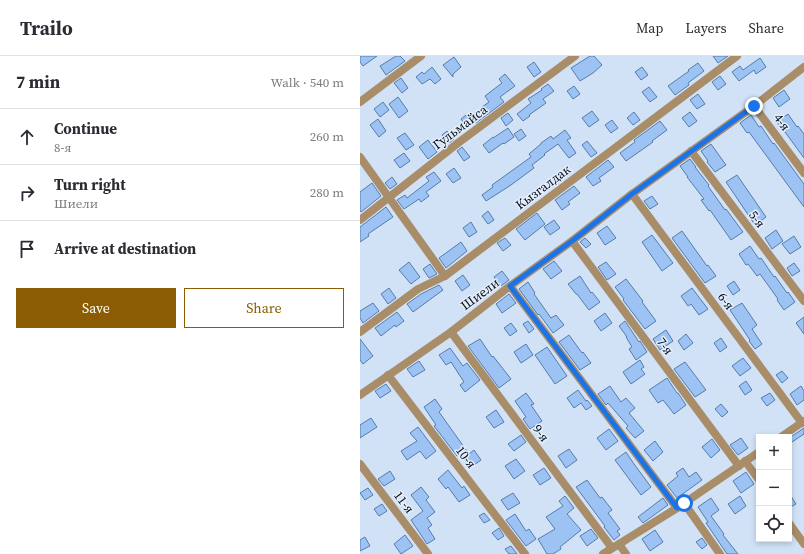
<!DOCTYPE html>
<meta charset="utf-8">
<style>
body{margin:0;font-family:"Source Serif 4",serif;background:#f7f7f7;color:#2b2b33}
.controls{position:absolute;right:12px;bottom:12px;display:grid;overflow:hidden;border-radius:0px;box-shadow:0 2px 6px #0003}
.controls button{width:36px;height:36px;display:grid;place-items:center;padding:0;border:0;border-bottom:1px solid #e1e1e2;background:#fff;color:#2b2b33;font:20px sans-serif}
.stop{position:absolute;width:12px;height:12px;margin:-9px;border:3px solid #1a73e8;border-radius:50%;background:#fff}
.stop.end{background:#1a73e8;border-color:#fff;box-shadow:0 1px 4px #0008}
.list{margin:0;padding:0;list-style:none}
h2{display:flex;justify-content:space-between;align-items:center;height:52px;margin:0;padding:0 16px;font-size:17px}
h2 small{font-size:13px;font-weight:400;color:#7c7c81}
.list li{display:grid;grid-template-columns:26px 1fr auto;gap:12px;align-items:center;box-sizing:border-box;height:56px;padding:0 16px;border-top:1px solid #e1e1e2}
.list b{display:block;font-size:15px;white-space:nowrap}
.list p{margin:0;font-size:13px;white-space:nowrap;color:#7c7c81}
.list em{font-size:13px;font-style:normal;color:#7c7c81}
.actions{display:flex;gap:8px;padding:12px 16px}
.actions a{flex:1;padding:9px 0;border:1px solid #8b5c01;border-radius:0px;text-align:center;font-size:14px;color:#8b5c01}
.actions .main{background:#8b5c01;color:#fff}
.icon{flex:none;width:22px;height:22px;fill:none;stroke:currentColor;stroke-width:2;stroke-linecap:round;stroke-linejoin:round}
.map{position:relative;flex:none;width:444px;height:498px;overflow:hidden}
header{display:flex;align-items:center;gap:24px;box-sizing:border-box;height:56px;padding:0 20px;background:#fff;border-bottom:1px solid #e1e1e2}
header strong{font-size:19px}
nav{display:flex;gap:22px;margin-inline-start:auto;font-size:14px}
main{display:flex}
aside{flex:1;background:#fff}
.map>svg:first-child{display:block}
</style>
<header>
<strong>Trailo</strong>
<nav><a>Map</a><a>Layers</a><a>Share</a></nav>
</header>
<main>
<aside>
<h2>7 min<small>Walk · 540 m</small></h2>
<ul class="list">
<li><svg class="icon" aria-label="ahead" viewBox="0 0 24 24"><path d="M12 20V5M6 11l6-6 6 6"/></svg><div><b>Continue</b><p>8-я</p></div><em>260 m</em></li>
<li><svg class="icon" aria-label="right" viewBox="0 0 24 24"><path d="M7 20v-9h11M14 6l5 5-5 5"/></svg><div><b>Turn right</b><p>Шиели</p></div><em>280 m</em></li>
<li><svg class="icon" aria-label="arrive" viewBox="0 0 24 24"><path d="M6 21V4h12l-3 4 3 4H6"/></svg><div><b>Arrive at destination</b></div></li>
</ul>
<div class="actions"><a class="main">Save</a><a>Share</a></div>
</aside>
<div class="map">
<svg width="444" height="498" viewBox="0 0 444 498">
<rect width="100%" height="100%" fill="#d1e2f7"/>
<!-- building -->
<g fill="#9cc3f3" stroke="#557cac">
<path d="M0 0H17L3 10 0 6Z"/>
<path d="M36 0H40L45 5 26 19 20 10Z"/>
<path d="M230 0H234L242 9 233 17 220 25 211 12Z"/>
<path d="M353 0H368L358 7Z"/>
<path d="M94 1 101 11 93 18V21L83 9Z"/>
<path d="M400 2 406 11 396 18 394 14 379 25 372 16 380 10 383 14Z"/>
<path d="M174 6 181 16 174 21 167 11Z"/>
<path d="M338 7 344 15 328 27 329 29 315 39 308 30 329 15 328 14Z"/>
<path d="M72 11 81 23 75 28 70 23 62 28 56 21 62 16 64 18Z"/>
<path d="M282 11 288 19 281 24 275 16Z"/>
<path d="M145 18 155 30 140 41 144 46 116 67 114 65 106 70 101 63 106 59 108 62 122 52V51L129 46 125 40 142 27 139 23Z"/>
<path d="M360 20 366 28 358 34 352 26Z"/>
<path d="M41 22 48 32 42 37 34 27Z"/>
<path d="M188 28 194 35 183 43 186 47 169 59 170 60 163 65 157 58 171 47 168 43 182 34 181 33Z"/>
<path d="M214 30 220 38 213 43 207 35Z"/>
<path d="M289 31 297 41 290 46 282 36Z"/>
<path d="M424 34 430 43 419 51 413 42Z"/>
<path d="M338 38 345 48 337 53 330 44Z"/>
<path d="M38 41 48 55 39 62 29 48Z"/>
<path d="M23 46 29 54 20 61 14 53Z"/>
<path d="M232 55 239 64 229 71 222 62Z"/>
<path d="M274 56 280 64 273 69 267 62Z"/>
<path d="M330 56 337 65 329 71 322 62Z"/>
<path d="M148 57 153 64 146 70 141 62Z"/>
<path d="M428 58 437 71 438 70 444 78V102L425 76H424L417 66Z"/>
<path d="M391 59 399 71 401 70 413 88 414 87 444 128V151L389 76 387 77 380 67Z"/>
<path d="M18 63 26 75 19 81 10 69Z"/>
<path d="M252 64 258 72 251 77 245 69Z"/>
<path d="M300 65 307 74 292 85 293 86 266 105 260 97 275 86 274 84Z"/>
<path d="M148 72 154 81 144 88 143 87 129 97 123 89 133 81V82Z"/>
<path d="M161 73 166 80 159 85 154 78Z"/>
<path d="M205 74 211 82 207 84 216 97 209 102 198 88 184 98 185 99 172 109 174 112 151 129 126 145 122 139 133 131 132 129 171 101 169 98 181 88V87L191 80 193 83Z"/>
<path d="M87 75 94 83 89 87 82 79Z"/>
<path d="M45 77 54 89 46 94 37 82Z"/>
<path d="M68 84 77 96 68 103 59 91Z"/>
<path d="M227 85 237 97 231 101 222 89Z"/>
<path d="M351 88 366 109 355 116 347 106 348 105 341 95Z"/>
<path d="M102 91 110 101 104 105 97 95Z"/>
<path d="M44 97 50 105 40 112 34 104Z"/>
<path d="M330 103 336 111H335L349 129 348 130 365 154 366 153 383 176 371 184 350 154 349 155 341 144 344 143 327 121H328L320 110Z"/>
<path d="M248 104 254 111 239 122 241 125 233 130 226 121Z"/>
<path d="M94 112 101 122 93 127 86 118Z"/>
<path d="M74 116 81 125 66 136 69 140 61 146 59 143 44 153 37 144 45 139 47 142 69 125 66 121Z"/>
<path d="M377 119 406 161 395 169 366 126Z"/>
<path d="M32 121 37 128 30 133 25 127Z"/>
<path d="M12 127 21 140 1 156 0 155V136Z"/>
<path d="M214 130 220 137 208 146 210 148 202 154 195 144Z"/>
<path d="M292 140 298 148 290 153 284 145Z"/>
<path d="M26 151 33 161 8 178 9 180 0 186V171Z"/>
<path d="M128 155 134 164 128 168 122 160Z"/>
<path d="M177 157 185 168 165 184 156 173Z"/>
<path d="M194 164 200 172 190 179 184 171Z"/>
<path d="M111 166 117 176 109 181 103 172Z"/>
<path d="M247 170 256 182 245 189 237 177Z"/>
<path d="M416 174 423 185 412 193 405 182Z"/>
<path d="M322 175 347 210 348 209 356 220 345 227 312 182Z"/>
<path d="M292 179 313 207 302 215 282 186Z"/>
<path d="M434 180 441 191 430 198 422 188Z"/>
<path d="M145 182 151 189 143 195 137 187Z"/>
<path d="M225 182 231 188 226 192 220 186Z"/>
<path d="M101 186 107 195 86 212 79 202Z"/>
<path d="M390 190 399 203 401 202 414 221 415 220 427 237 428 236 435 246 424 254 417 244 418 243 400 218 397 220 388 208 386 209 379 198Z"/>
<path d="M194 205 202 215 191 223 183 213Z"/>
<path d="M49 206 60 221 51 228 39 214Z"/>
<path d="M246 206 256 218 247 224 238 211Z"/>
<path d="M434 207 440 215 432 220 427 212Z"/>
<path d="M70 208 77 218 69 222 63 213Z"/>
<path d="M142 215 149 224 141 230 134 221Z"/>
<path d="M103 219 110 229 102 235 95 225Z"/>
<path d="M220 220 231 237 232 236 240 246 229 254 217 238H216L208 228Z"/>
<path d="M266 223 283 245 282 246 296 265 285 273 263 244 264 243 255 231Z"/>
<path d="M374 225 380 234 373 239 367 230Z"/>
<path d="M168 226 175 237 174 238 191 262 196 259 204 269 193 277 179 258 178 259 159 233Z"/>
<path d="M79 229 83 234 53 256 47 248 61 238Z"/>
<path d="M29 232 36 242 28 248 21 238Z"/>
<path d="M332 232 348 253 339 259 331 248 328 250 321 240Z"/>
<path d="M149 238 156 247 142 257 136 248Z"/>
<path d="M13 247 19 255 3 267 0 262V255Z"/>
<path d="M382 247 397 269 392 273 402 288 395 293 389 285 390 284 370 254Z"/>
<path d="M37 256 44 265 36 271 35 269 21 280 15 272Z"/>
<path d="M245 257 252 267 241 275 234 265Z"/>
<path d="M444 261V278L436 267Z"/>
<path d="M168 265 174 273 169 277 163 268Z"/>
<path d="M265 265 279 286 280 285 287 296 276 304 269 293 272 291 266 281H267L259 270Z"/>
<path d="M151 267 157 275 150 280 144 272Z"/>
<path d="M306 274 313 285 300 294 293 283Z"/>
<path d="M326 278 333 287 324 294 318 285Z"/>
<path d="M209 279 222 297 223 296 231 307 220 314 199 286Z"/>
<path d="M361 282 367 291 360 296 354 287Z"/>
<path d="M0 283 13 300 3 308 0 304Z"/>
<path d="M120 283 132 301 133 300 151 323 139 332 108 290Z"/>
<path d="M166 288 173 299 161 307 154 296Z"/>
<path d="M187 291 207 320 195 328 175 299Z"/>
<path d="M90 292 103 310 107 307 120 324 105 336 100 329 104 326 91 306 86 309 79 299Z"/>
<path d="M383 302 391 312 380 320 372 310Z"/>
<path d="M280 304 284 311 281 313 285 318 271 328 263 316Z"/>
<path d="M59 305 65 314 53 321 47 313Z"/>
<path d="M325 306 346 334 335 341 314 313Z"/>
<path d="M422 315 428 322 422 327 416 319Z"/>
<path d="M307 322 317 337H318L326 349 314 358 303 344 298 347 289 334Z"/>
<path d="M386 325 392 334 385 339 379 330Z"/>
<path d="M26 328 31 335 20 342 15 335Z"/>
<path d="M250 330 261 346 266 342 275 352 269 357 284 375 275 382 266 372 268 370 248 347 246 349 238 338Z"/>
<path d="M441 330 444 335V344L437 349 430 338Z"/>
<path d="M218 334 226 345 227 344 232 350 226 354 221 347 214 352 207 342Z"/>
<path d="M166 337 174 348 171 349 182 365 170 373 163 363 166 361 155 345Z"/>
<path d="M410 337 415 344 407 350 401 342Z"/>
<path d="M75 343 82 353 79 356 109 398 114 394 121 404 110 412 101 398 97 400 74 370 76 369 64 351Z"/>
<path d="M361 348 368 356 362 361 355 353Z"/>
<path d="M136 354 144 366 134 372 126 361Z"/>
<path d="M11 362 17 371 0 382V369Z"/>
<path d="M58 371 76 395 66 403 60 395 47 404 41 395 57 385 50 377Z"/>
<path d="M444 372V378L429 388V382Z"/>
<path d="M249 373 258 385 246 394 237 382Z"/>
<path d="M161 379 166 386 154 395 148 388Z"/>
<path d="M381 382 388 392 378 399 370 389Z"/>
<path d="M352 383 360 394 351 402 342 391Z"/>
<path d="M295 385 303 396 293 405 284 394Z"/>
<path d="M209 393 217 404 206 412 198 400Z"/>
<path d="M266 396 274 408 291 431 281 439 255 404Z"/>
<path d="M156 403 165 415 154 423 145 410Z"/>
<path d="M184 412 191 422 180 429 173 419Z"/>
<path d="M323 412 329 421 336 416 342 424 317 442 307 429 318 420 316 417Z"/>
<path d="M88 414 102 432 104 430 110 439 99 446 88 431 86 433 78 423Z"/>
<path d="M30 415 35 423 24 430 18 423Z"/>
<path d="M386 416 394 428 381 437 373 425Z"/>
<path d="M227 424 240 442 242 441 252 454 248 457 260 473 257 475 260 479 254 484 244 471 245 470 216 431Z"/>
<path d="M61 431 69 441 66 444 75 456 67 462 72 469 68 472 75 483 67 488 51 464 63 455 51 439Z"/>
<path d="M8 432 13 439 5 444 0 437Z"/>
<path d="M153 437 160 447 148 454 141 444Z"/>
<path d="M429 437 436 448 429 452Z"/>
<path d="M205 440 214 452 207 458 221 474 200 491 201 493 193 498H187L178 483 195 473 186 461 203 450 199 445Z"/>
<path d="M380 440 386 450 375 458 368 448Z"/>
<path d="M303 442 308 449 283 467 278 461Z"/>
<path d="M351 442 359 454 351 460 364 478 363 479 378 498H367L346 467 348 466 338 451Z"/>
<path d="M22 448 27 455 19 460 14 453Z"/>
<path d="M124 457 130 464 124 467 119 460Z"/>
<path d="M155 458 166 475 169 473 176 483 166 490 146 464Z"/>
<path d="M139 472 144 480 138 484 132 477Z"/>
<path d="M231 473 238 482 227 490 220 480Z"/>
<path d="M295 474 303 486 290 495 282 483Z"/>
<path d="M45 479 53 490 41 498 34 488Z"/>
<path d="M5 481 10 490 0 495V484Z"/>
<path d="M342 482 347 489 342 493 336 486Z"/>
<path d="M151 490 157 498H149L145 493Z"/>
</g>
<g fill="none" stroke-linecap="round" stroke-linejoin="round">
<!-- street -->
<g stroke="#a98d69" stroke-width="8">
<path d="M0 46 61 0"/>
<path d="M394 50 444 117"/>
<path d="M331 95 444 245"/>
<path d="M0 101 85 220"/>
<path d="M272 138 442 367"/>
<path d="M0 164 98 87 215 0"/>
<path d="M212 185 379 410"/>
<path d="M150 230 317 452"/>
<path d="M0 276 58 233 85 220 377 0"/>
<path d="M91 276 252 492"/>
<path d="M28 319 165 498"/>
<path d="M0 339 91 276 150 230 212 185 272 138 394 50 444 11"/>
<path d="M421 381 444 365"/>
<path d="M385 405 399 424"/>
<path d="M0 408 68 498"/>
<path d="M324 447 360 498"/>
<path d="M429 467 444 488"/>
<path d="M259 488 266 498"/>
<path d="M243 498 317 452 399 396"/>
</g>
</g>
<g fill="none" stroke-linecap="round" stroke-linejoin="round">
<!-- route -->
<path stroke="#1a73e8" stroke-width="5" d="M324 447 317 452 150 230 212 185 272 138 394 50"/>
</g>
<g text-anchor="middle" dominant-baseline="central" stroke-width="3" stroke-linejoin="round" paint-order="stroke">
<!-- street labels -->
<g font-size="13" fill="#031123" stroke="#e6eef9">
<text transform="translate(422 66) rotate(53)">4-я</text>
<text transform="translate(100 71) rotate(-37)">Гульмайса</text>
<text transform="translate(183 131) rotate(-37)">Кызгалдак</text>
<text transform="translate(397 163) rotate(53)">5-я</text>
<text transform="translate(120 238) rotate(-37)">Шиели</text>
<text transform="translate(366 245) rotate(53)">6-я</text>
<text transform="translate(305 290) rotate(53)">7-я</text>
<text transform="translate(181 377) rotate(53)">9-я</text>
<text transform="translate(106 401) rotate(53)">10-я</text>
<text transform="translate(44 446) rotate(53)">11-я</text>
</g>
</g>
</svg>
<div class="controls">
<button>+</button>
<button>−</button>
<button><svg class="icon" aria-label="locate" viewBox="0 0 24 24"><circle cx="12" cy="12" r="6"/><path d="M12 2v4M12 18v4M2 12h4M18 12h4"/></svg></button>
</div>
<div class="stop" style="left:324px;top:447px"></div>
<div class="stop end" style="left:394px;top:50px"></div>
</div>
</main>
